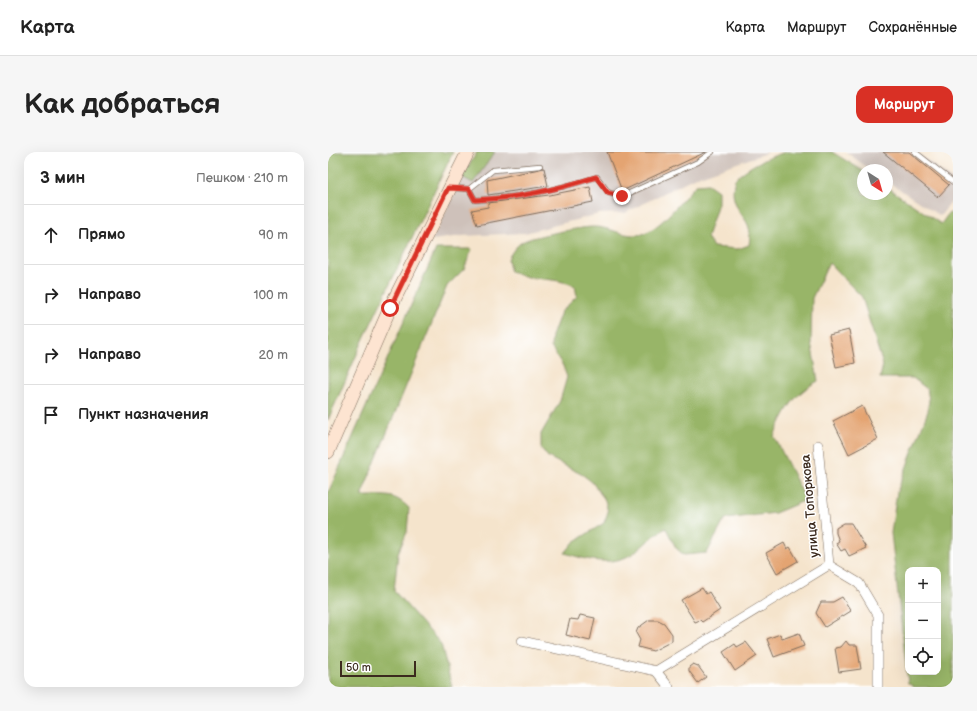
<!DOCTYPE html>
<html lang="ru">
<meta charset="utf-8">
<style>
body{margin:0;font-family:"Balsamiq Sans",sans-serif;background:#f6f6f6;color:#222}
.controls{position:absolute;right:12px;bottom:12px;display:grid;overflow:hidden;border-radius:8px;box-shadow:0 4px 16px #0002}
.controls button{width:36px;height:36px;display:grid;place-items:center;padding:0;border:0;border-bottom:1px solid #e0e0e0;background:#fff;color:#222;font:20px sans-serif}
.compass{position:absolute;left:529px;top:12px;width:36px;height:36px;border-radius:50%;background:#fff;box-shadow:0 4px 16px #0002;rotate:143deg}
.scale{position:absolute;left:12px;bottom:10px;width:76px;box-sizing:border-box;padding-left:4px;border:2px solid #3b2a1e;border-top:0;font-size:11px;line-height:14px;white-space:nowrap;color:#3b2a1e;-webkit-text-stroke:3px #fff;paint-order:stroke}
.stop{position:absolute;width:12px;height:12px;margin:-9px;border:3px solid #d93025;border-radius:50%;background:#fff}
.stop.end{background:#d93025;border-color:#fff;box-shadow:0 1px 4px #0008}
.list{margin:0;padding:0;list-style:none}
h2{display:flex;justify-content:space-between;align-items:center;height:52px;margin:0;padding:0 16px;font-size:17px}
h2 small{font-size:13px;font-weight:400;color:#767676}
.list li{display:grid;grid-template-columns:26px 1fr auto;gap:12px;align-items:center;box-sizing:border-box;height:60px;padding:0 16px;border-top:1px solid #e0e0e0}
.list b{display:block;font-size:15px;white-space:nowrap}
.list em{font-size:13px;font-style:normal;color:#767676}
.icon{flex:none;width:22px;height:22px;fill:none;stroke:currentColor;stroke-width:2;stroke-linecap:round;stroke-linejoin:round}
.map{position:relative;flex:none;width:625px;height:535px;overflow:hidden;border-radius:12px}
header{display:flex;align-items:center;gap:24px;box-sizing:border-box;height:56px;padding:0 20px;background:#fff;border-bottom:1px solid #e0e0e0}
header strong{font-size:19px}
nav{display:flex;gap:22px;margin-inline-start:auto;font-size:14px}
.intro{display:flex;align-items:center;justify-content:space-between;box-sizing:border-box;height:96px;padding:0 24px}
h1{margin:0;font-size:28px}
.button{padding:10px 18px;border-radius:12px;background:#d93025;color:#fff;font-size:14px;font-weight:700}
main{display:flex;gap:24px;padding:0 24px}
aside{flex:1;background:#fff;border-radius:12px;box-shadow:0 4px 16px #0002}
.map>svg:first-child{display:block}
</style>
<header>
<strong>Карта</strong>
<nav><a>Карта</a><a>Маршрут</a><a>Сохранённые</a></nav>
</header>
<div class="intro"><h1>Как добраться</h1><a class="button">Маршрут</a></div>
<main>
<aside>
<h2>3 мин<small>Пешком · 210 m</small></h2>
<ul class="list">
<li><svg class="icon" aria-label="ahead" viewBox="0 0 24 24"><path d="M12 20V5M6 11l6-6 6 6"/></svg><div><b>Прямо</b></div><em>90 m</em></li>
<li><svg class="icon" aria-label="right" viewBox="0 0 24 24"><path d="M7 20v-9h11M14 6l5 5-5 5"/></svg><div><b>Направо</b></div><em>100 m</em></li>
<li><svg class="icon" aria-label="right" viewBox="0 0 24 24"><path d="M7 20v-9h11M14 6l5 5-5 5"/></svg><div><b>Направо</b></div><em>20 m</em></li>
<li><svg class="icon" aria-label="arrive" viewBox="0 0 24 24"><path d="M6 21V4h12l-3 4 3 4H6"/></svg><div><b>Пункт назначения</b></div></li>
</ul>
</aside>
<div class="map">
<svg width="625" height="535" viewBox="0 0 625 535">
<rect width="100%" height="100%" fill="#fff"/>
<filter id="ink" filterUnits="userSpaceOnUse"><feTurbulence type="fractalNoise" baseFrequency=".025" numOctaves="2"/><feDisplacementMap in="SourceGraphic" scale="8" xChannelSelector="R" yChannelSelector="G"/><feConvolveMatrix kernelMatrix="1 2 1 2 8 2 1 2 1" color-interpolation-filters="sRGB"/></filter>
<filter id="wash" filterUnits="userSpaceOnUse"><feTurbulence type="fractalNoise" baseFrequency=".012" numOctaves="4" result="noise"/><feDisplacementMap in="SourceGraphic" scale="16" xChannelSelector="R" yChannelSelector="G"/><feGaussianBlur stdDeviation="0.9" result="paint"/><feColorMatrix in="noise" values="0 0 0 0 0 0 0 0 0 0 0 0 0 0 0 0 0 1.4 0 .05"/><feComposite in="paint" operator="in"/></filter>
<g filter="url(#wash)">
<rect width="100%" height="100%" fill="#f5e4cc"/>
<!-- industrial -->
<g fill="#cec1ba">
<path d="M167 0H441L363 27 297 61 271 62 197 81 134 84 104 88 134 25Z"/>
<path d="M518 0H588L625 28V48L612 64 559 29V18H543Z"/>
</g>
<!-- forest -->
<g fill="#98b567" stroke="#6a7042" fill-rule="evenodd">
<path d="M0 0H125L37 184 0 268Z"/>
<path d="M149 0H167L145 31 134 25Z"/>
<path d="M458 0H504L535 19V42H559V35L613 72 621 61 625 62V535H586L580 531 563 381 569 340 600 259 601 248 599 237 585 226H552L555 213 534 145 501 111 484 146 483 190 490 229C465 242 457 260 446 284L478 348 447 361 397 367 379 401 356 403 348 396 338 376C327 382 320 389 311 397 289 416 262 409 237 401L246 390 276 371 280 360 277 348 264 330 255 323 220 305 213 296V282L232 249 239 225 235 214 223 195 224 184 233 160 249 144 247 134C226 124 202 130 182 119L180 107C184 100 188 93 196 89 206 84 253 75 265 75 280 74 299 87 314 82 335 75 353 48 368 33L380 32 390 39V51L379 85 385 95 410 97 421 93C425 68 414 69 407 50 404 42 405 35 407 27 422 13 438 6 458 0ZM580 418H610V520H580Z"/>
<path d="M108 97H144L136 117 119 134 33 344C54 345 64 339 81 356L79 380 70 401 66 439 113 492 124 535H0V341Z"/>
</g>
<g id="blocks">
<!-- building -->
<g fill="#e4a472">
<path d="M279 0H378L294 39Z"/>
<path d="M555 0H581L621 33 610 45Z"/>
<path d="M216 16 220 34 160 43 159 28Z"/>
<path d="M262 35 265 50 149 73 144 58 160 55V51L221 43Z"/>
<path d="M521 178 527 211 508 215 501 183Z"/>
<path d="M534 254 550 287 521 302 505 269Z"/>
<path d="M516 371H523L538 396 521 404 517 397 513 399 508 391 511 389 508 381V376Z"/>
<path d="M456 391 459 397 462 395 470 409 449 421 438 401Z"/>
<path d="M374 436 378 442 381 440 392 458 374 470 372 468 367 470 353 448Z"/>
<path d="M514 445 523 459 497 475 488 461 493 450H505Z"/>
<path d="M252 463 267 466 262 489 238 483 242 467 250 468Z"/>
<path d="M321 468H330L336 471 344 482V489L325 499 310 495 312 488 308 481 310 476Z"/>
<path d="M471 481 476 494 446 505 439 487 452 482 454 487Z"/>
<path d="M518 489 521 493H529L533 517 511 520 507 496 513 495Z"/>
<path d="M418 490 429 504 407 519 395 500 407 492 409 495Z"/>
<path d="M365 512 370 514 378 525 370 531 361 519V515Z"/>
</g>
</g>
</g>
<g filter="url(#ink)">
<use href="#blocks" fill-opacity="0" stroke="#7c6b5b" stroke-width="1"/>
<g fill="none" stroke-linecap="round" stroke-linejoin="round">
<defs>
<g id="service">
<path d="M587 0 625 30"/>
<path d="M124 36 141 37 147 48C191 46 227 38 269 25L281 41 295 44 370 10 384 0"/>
<path d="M141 37 165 18 212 14"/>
</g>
<g id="minor">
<path d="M490 293 501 413 531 431 550 463V535"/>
<path d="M194 489 328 519 501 413"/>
<path d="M328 519 341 535"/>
</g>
<path id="secondary" d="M0 300 62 156 140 0"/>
</defs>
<!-- service casing -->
<use href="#service" stroke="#7c6b5b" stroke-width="6"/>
<!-- minor casing -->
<use href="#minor" stroke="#7c6b5b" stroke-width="10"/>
<!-- secondary casing -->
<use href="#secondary" stroke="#7c6b5b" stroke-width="14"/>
<!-- service -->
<use href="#service" stroke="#fff" stroke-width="4.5"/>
<!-- minor -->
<use href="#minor" stroke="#fff" stroke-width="9"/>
<!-- secondary -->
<use href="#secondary" stroke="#fde4d1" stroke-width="13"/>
</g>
</g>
<g fill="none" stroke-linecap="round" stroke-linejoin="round" filter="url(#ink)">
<!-- route -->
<path stroke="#d93025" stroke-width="5" d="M62 156 120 36 141 37 147 48C191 46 227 38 268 25L280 41 294 44"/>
</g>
<g text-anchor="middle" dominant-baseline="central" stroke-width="3" stroke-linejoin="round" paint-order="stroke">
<!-- street labels -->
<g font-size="13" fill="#3b2a1e" stroke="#fff">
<text transform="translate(482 354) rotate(-95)">улица Топоркова</text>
</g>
</g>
</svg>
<div class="controls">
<button>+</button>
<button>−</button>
<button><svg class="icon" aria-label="locate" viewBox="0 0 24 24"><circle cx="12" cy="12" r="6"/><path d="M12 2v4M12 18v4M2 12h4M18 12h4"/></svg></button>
</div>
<svg class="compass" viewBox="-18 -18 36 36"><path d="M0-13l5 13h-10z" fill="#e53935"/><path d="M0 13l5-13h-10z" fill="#767676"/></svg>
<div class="scale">50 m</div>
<div class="stop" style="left:62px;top:156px"></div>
<div class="stop end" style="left:294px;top:44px"></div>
</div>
</main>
